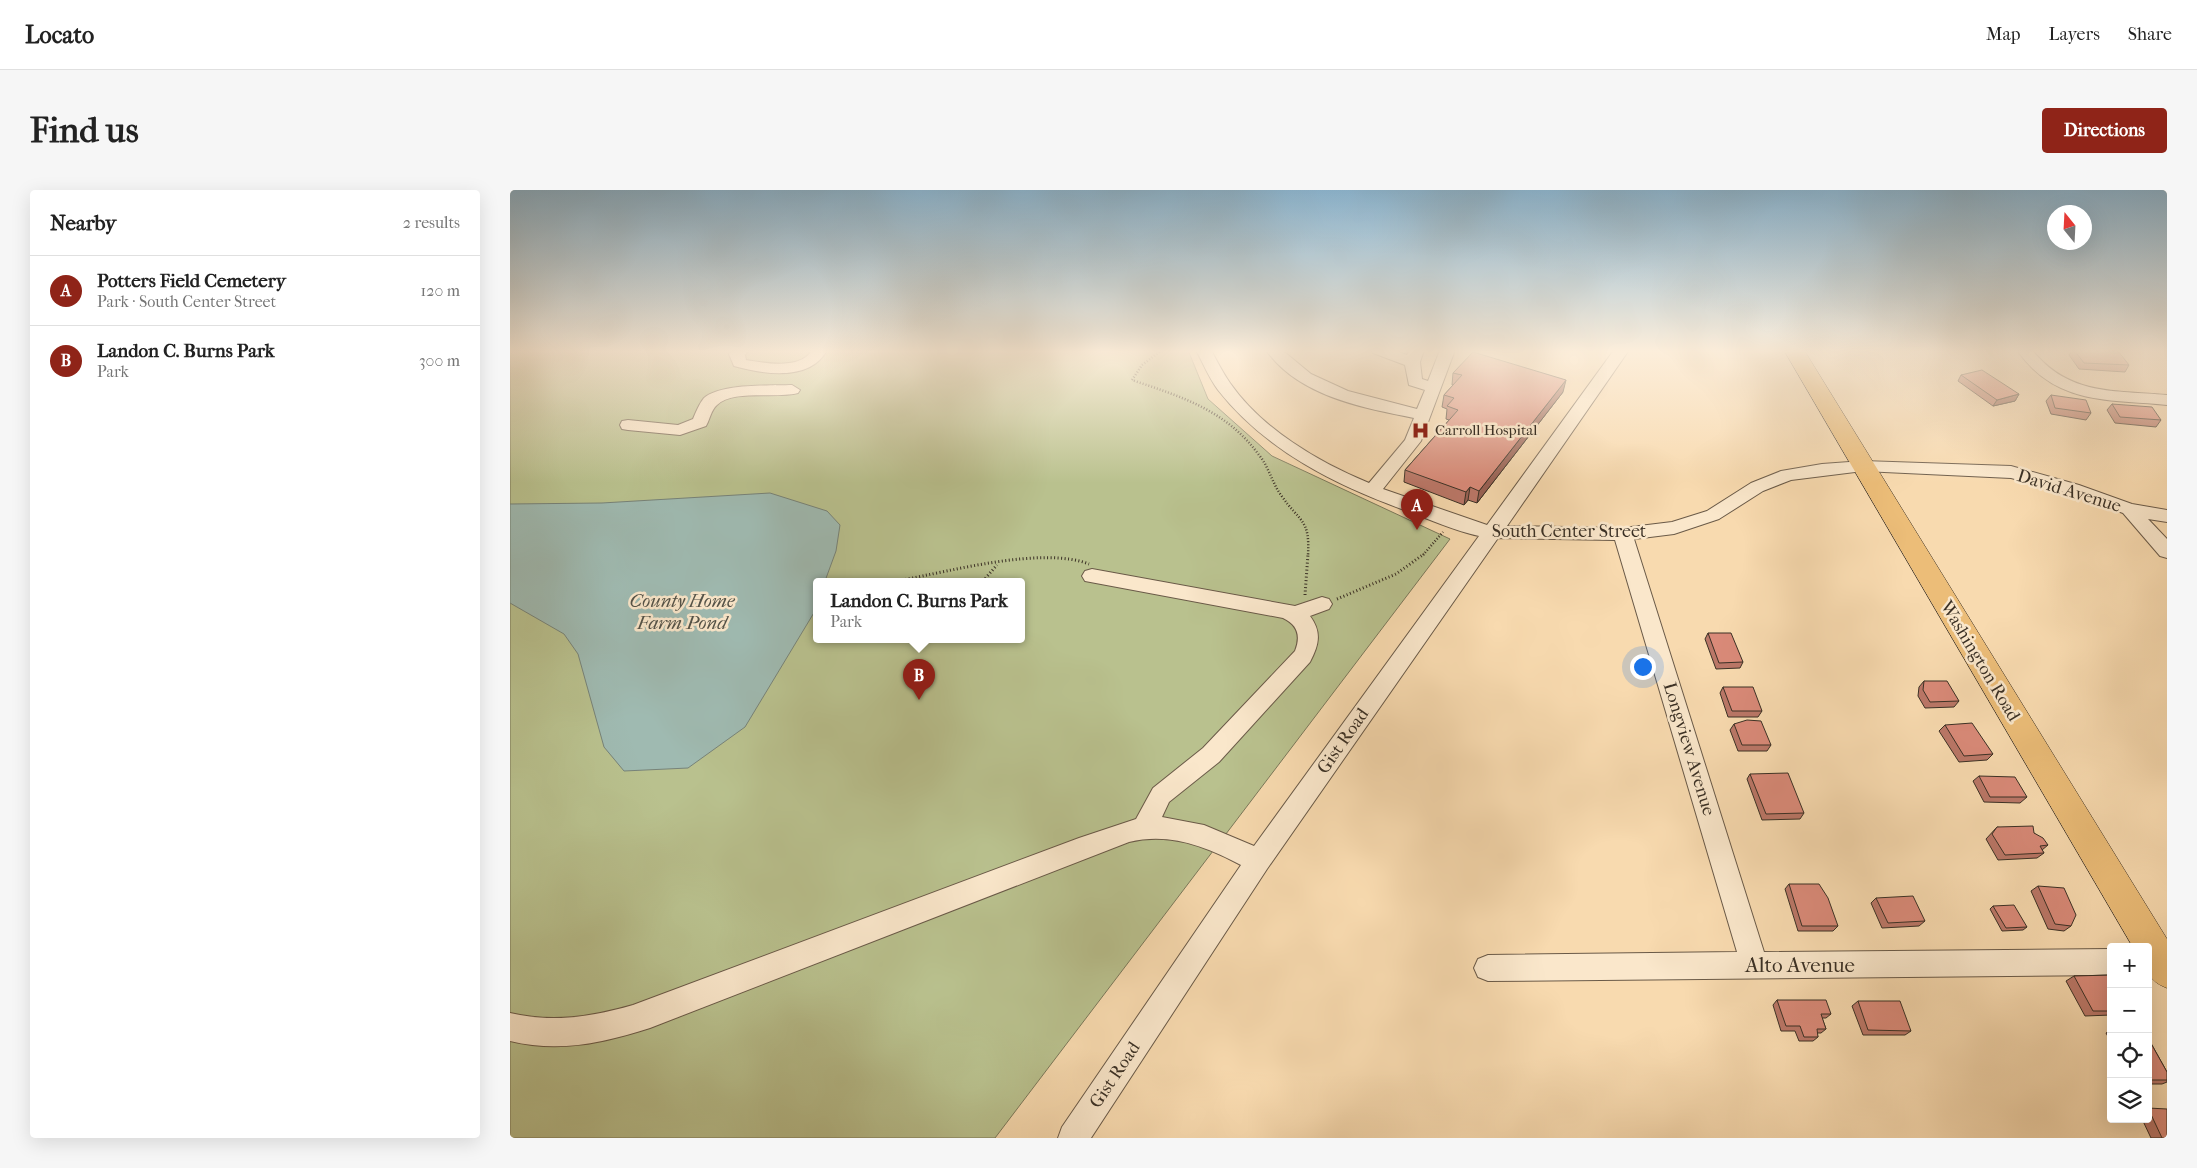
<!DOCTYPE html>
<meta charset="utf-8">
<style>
body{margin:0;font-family:"IM FELL French Canon",serif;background:#f6f6f6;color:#222}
.controls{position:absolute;right:15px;bottom:15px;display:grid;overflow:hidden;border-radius:5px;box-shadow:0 5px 20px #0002}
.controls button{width:45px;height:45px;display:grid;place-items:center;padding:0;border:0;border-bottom:1px solid #e0e0e0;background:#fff;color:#222;font:25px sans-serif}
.compass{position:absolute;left:1537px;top:15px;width:45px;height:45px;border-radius:50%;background:#fff;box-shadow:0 5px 20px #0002;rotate:342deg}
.you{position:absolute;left:1132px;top:476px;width:18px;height:18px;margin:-12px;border:4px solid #fff;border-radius:50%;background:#1a73e8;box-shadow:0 0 0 8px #1a73e833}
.badge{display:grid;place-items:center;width:32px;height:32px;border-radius:50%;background:#8f2418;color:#fff;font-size:16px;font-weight:700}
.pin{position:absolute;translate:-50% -41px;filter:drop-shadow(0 1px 2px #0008)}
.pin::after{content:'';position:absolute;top:26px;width:18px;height:15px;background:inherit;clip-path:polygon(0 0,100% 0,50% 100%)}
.popup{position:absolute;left:303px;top:388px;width:212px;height:65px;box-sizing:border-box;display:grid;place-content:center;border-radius:5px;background:#fff;filter:drop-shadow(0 1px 4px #0005);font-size:16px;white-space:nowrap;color:#767676}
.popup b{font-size:19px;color:#222}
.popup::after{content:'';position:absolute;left:50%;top:100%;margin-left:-10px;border:10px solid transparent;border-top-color:#fff}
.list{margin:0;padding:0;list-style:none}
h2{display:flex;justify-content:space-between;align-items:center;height:65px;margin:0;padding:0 20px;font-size:21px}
h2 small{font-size:16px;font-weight:400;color:#767676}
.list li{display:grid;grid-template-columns:32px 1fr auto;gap:15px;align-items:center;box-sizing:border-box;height:70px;padding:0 20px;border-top:1px solid #e0e0e0}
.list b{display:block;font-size:19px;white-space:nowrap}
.list p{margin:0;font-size:16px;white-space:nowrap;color:#767676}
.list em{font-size:16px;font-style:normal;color:#767676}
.icon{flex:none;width:28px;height:28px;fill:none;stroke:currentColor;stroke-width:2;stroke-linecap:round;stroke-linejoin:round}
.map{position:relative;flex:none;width:1657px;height:948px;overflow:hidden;border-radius:5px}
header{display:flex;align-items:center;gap:30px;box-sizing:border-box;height:70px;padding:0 25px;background:#fff;border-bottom:1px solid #e0e0e0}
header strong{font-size:24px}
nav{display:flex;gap:28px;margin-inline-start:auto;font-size:18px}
.intro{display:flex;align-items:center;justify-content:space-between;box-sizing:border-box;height:120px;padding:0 30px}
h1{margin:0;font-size:35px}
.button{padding:12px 22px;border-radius:5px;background:#8f2418;color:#fff;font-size:18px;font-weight:700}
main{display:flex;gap:30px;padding:0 30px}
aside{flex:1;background:#fff;border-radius:5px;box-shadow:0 5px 20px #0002}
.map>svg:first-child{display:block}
</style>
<header>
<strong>Locato</strong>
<nav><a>Map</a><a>Layers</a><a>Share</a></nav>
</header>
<div class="intro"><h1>Find us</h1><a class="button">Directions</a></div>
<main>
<aside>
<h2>Nearby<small>2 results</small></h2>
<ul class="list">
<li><span class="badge">A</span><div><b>Potters Field Cemetery</b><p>Park · South Center Street</p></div><em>120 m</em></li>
<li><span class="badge">B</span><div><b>Landon C. Burns Park</b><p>Park</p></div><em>300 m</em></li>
</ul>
</aside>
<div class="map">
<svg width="1657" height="948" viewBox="0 0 1657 948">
<rect width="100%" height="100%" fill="#f8daaf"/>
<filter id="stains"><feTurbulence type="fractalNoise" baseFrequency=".004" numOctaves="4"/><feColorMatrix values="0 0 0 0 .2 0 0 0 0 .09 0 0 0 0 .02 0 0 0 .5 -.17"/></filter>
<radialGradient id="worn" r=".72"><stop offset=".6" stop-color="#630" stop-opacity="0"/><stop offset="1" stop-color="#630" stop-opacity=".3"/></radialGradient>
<!-- green -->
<path fill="#b9c18e" stroke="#7a785a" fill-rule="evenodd" d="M0 160H678L698 209 762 266 940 349 485 948H0ZM306 391H512V449H306Z"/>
<!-- water -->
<path fill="#9fbab1" stroke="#778379" d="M260 303 317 321 330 335 326 361 315 391H306L305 421 235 537 178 578 114 581 94 557 68 464 54 444 0 413V314L92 313Z"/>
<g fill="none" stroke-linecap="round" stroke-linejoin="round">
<defs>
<g id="minor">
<path d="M222 160H239L235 165 236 170C255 173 291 180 302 160H317C300 192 253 184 224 176L219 164Z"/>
<path d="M686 160H701C707 171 713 183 720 193 752 239 808 272 859 293L895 250 904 228C853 218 788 206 756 160H772L801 184 838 201 907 219 915 200 899 195 895 175 863 163 861 160H883L897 165 899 160H914L910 172 912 189 918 191 930 160H945L911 251 873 299 977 335 1104 160H1119L997 336 1113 338 1162 332 1197 321 1241 293 1271 281 1312 274 1353 271 1501 276 1569 295 1622 314 1657 320V332L1638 329 1657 349V368L1650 366 1613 323 1557 303 1501 288 1353 281 1281 290 1253 301 1209 329 1164 344 1124 349 1254 762 1601 759V785L978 791 968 787 964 778 968 769 978 765 1227 762 1105 350 988 348 757 679 581 948H548L552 937 731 675C695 656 659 642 619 652L140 838C93 853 49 863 0 851V823C43 833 81 827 123 815L569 648 626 629 643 598 693 558 785 461C791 446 788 435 773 428L575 391 572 386 575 381 582 379 785 416 812 407 819 409 822 414 819 419 800 426C812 442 809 455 800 472L709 572 659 612 652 627 694 635 744 656 969 346C945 341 921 330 897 321 827 296 756 261 708 200 699 188 693 173 686 160Z"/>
<path d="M1507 160H1522C1559 206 1604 200 1657 205V215C1597 209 1545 215 1507 160Z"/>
<path d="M282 195 290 200 288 203C266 209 223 199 207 215 201 220 200 229 196 236L170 245 118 240 112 239 110 235 112 231 118 230 168 235 183 229C186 222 189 214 194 208 211 193 260 196 282 195Z"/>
</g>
<path id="major" d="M1274 160H1294L1657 749V798C1634 789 1638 778 1638 757H1623Z"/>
</defs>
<!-- minor casing -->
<use href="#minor" stroke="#6a5a48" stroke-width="2"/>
<!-- major casing -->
<use href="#major" stroke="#3a3025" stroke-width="1"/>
<!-- path-far1 -->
<g stroke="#3a3025" stroke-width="2.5" stroke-dasharray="1 2" stroke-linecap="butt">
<path d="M652 160 632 175 622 190C672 207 716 220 749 265 759 277 762 293 771 305 790 333 800 328 798 365"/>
<path d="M913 365 933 342"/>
</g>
<!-- path -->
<g stroke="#3a3025" stroke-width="3" stroke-dasharray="1 2.5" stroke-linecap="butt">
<path d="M392 390C442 381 532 356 579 374"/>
<path d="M473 391 487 375"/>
<path d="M795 405 798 364"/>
<path d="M827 409 886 384 914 364"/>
</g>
<!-- minor -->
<use href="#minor" fill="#fae7cb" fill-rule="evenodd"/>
<!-- major -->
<use href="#major" fill="#ecbd78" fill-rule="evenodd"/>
</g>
<!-- wall -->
<g fill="#bb7768" stroke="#3a3025">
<path d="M1562 160H1564L1619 175 1615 182 1569 179 1559 165Z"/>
<path d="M943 183 1053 202 967 313 958 310 954 315 894 292 895 280 939 230 936 229 937 219 932 217 934 205 943 195H942Z"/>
<path d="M1451 185 1509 204 1505 211 1483 216 1448 191Z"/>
<path d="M1541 205 1581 223 1576 230 1541 224 1536 211Z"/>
<path d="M1602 214 1651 230 1646 237 1605 233 1597 220Z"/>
<path d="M1198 443 1233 472 1230 478 1206 479 1195 449Z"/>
<path d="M1414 491 1449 511 1444 517 1415 518 1408 506 1409 497Z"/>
<path d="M1213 497 1252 521 1248 527H1218L1210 503Z"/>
<path d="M1224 534 1261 555 1257 561H1228L1220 540Z"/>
<path d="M1435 535 1483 564 1477 570 1449 572 1429 541Z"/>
<path d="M1240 584 1294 623 1290 629 1252 630 1237 589Z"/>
<path d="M1469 586 1517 607 1510 613 1474 612 1463 591Z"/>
<path d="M1487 637 1524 643 1538 655 1532 660 1534 663 1527 668 1488 670 1476 649Z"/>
<path d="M1279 694 1328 736 1323 741H1288L1275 699Z"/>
<path d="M1528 696 1561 736 1554 741 1538 739 1521 701Z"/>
<path d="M1366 708 1415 731 1409 736 1372 738 1361 713Z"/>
<path d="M1483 716 1517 737 1513 740 1492 741 1480 719Z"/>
<path d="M1601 785V825L1575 826 1556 791 1564 786Z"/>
<path d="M1267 810 1321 824 1316 828H1312L1316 839 1311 843H1307L1308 847 1303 851H1289L1285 841H1271L1263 815Z"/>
<path d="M1348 811 1401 841 1395 845H1353L1342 816Z"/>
<path d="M1601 840V852L1596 843Z"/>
<path d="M1638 848 1657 882V892L1652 894H1638Z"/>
<path d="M1638 918 1657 948H1641L1632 929H1638Z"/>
</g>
<!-- shaded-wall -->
<g fill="#996155" stroke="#3a3025">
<path d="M1056 190 1053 202 967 313 969 301Z"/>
<path d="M1509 204 1505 211 1483 216 1487 210Z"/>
<path d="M960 297 958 310 954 315 956 302Z"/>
</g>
<!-- building -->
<g fill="#da8a79" stroke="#3a3025">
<path d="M1564 160 1608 161 1619 175 1574 173Z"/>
<path d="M963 162 1056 190 969 301 960 297 956 302 895 280 948 220 937 216 944 208 934 205 952 185 943 183Z"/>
<path d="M1472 180 1509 204 1487 210 1451 185Z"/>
<path d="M1541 205 1576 210 1581 223 1545 218Z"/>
<path d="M1602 214 1642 217 1651 230 1610 227Z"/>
<path d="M1198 443H1221L1233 472 1209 473Z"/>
<path d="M1414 491H1437L1449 511 1420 512 1413 500Z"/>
<path d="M1213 497H1243L1252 521H1222Z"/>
<path d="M1237 530 1251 531 1261 555H1232L1224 534Z"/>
<path d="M1462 533 1483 564 1454 566 1435 535Z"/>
<path d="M1278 583 1294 623 1256 624 1240 584Z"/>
<path d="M1469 586 1505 587 1517 607H1480Z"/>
<path d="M1523 636 1524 643 1533 648 1538 655 1530 656 1534 663 1495 665 1482 644 1487 637Z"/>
<path d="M1279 694H1309L1318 708 1328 736H1292Z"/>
<path d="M1528 696 1554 698 1566 725 1561 736 1545 734Z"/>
<path d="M1403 706 1415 731 1378 733 1366 708Z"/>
<path d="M1504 715 1517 737 1496 738 1483 716Z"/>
<path d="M1601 785V821H1583L1564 786Z"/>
<path d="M1267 810H1316L1321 824H1311L1316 839H1307L1308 847H1294L1290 836H1276Z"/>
<path d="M1348 811H1390L1401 841 1358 840Z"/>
<path d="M1638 848 1657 882V890H1638Z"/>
<path d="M1638 918 1657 919V948H1652Z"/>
</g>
<!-- sky -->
<linearGradient id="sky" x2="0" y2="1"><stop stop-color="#8bb6d2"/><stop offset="0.55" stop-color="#fceedb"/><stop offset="1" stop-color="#fceedb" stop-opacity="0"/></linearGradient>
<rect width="1657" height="293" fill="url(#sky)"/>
<!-- icons -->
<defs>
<symbol id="hospital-bare" viewBox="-9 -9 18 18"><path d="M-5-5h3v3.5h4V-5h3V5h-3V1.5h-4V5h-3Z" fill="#8f2418" stroke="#fae7cb" stroke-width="2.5" paint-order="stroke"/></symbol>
</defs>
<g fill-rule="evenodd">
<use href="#hospital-bare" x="898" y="228" width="25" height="25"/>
</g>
<g text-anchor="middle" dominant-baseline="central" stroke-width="5" stroke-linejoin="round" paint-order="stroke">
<!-- far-poi labels -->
<g font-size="15" fill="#3a3025" stroke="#fae7cb" text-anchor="start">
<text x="925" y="240">Carroll Hospital</text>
</g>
<!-- street labels -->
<g font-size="18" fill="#3a3025" stroke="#fae7cb">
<text transform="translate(1559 301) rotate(17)">David Avenue</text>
<text x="1059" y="341">South Center Street</text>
<text transform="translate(1470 471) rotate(59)">Washington Road</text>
<text transform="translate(833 551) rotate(-55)">Gist Road</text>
<text transform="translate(1179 559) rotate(73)">Longview Avenue</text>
<text transform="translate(605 885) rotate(-56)">Gist Road</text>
</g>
<!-- water labels -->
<g font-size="19" font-style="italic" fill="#535248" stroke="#fae7cb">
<text x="172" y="411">County Home<tspan x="172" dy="22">Farm Pond</tspan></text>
</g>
<!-- near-street labels -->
<g font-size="21" fill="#3a3025" stroke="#fae7cb">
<text x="1290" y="775">Alto Avenue</text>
</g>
</g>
<rect width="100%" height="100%" filter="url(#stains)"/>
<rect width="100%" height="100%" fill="url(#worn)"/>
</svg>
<div class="controls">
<button>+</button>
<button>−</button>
<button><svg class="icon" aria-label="locate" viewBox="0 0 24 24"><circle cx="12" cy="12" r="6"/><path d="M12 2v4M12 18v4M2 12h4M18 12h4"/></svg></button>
<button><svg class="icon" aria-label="layers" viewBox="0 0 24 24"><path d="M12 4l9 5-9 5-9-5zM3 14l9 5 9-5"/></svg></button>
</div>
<svg class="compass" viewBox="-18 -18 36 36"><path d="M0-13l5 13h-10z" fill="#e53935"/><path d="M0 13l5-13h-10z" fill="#767676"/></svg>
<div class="you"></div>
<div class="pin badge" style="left:907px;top:340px">A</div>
<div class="pin badge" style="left:409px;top:510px">B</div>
<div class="popup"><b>Landon C. Burns Park</b>Park</div>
</div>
</main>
